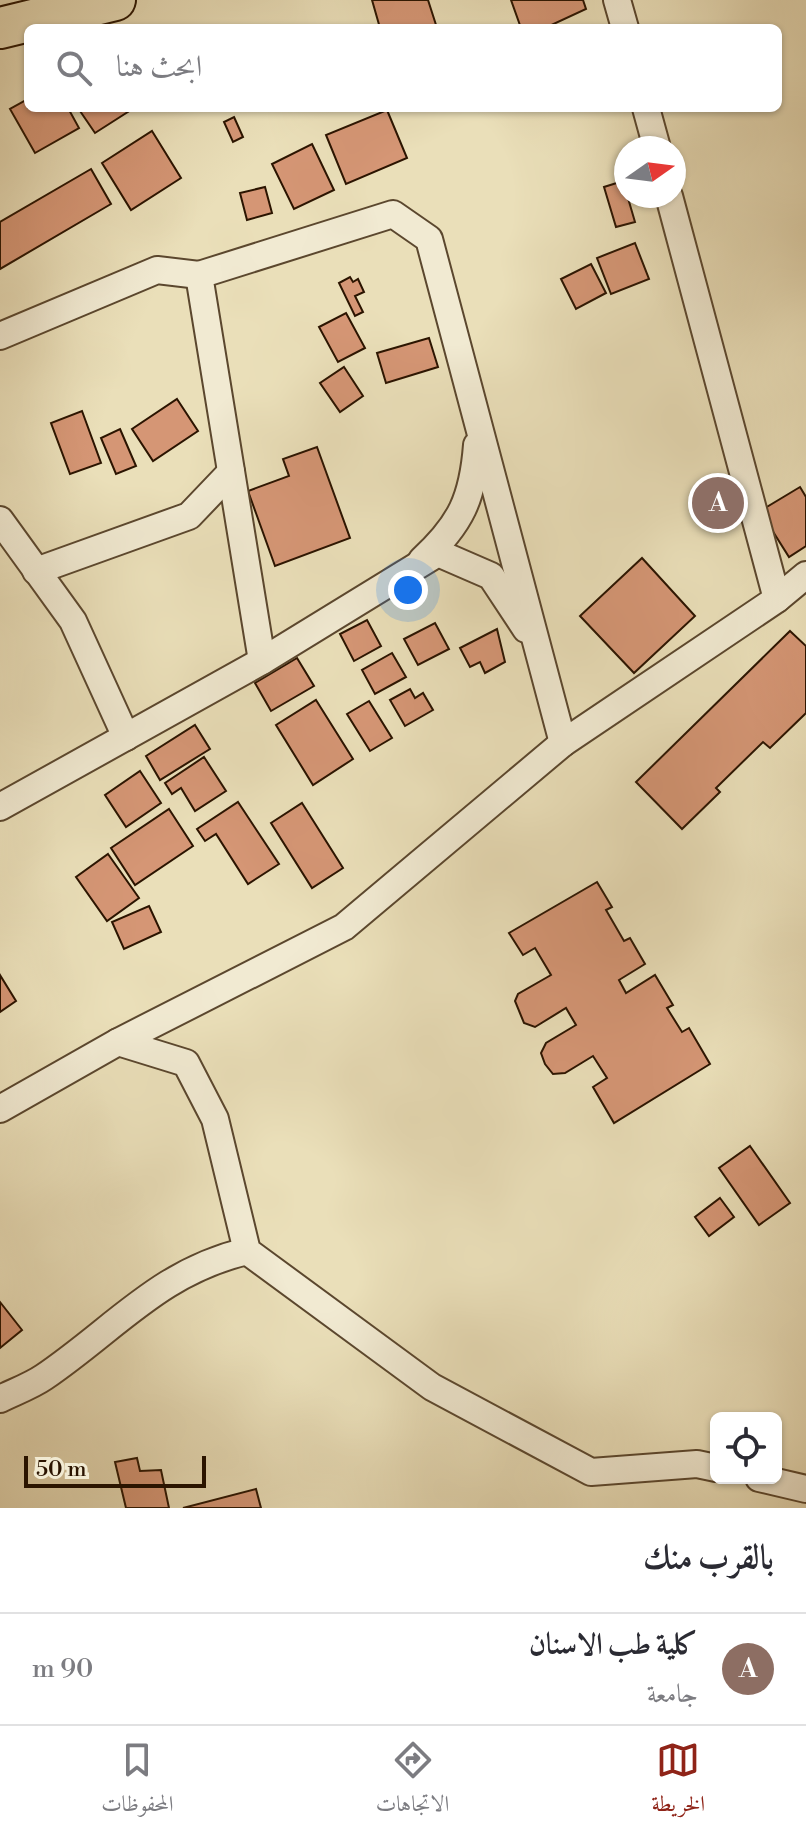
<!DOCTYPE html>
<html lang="ar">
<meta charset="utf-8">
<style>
body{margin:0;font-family:"Libre Bodoni",Amiri,serif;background:#f2f2f3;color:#2b2b33;direction:rtl}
.controls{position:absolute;right:24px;bottom:24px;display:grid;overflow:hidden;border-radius:12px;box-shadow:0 2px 6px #0004}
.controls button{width:72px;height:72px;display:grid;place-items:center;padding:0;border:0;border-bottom:2px solid #e1e1e2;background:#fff;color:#2b2b33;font:40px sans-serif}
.compass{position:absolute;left:614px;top:136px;width:72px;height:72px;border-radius:50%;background:#fff;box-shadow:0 2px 6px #0004;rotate:76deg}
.scale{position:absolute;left:24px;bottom:20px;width:182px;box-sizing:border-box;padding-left:8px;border:4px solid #2b1400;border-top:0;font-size:22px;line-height:28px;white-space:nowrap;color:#2b1400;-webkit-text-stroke:6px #f1ead2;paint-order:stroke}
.you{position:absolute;left:408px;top:590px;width:28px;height:28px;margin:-20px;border:6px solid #fff;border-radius:50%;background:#1a73e8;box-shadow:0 0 0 12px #1a73e833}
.badge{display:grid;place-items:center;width:52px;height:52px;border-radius:50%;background:#8f2418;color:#fff;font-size:26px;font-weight:700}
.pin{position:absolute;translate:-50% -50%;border:4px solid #fff;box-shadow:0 2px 8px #0006}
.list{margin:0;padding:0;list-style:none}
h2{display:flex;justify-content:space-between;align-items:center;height:104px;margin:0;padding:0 32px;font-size:34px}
h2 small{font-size:26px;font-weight:400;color:#7c7c81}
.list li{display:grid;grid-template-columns:52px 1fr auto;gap:24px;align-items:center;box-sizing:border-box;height:112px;padding:0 32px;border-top:2px solid #e1e1e2}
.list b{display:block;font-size:30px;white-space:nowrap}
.list p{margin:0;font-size:26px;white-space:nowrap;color:#7c7c81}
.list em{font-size:26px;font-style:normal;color:#7c7c81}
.icon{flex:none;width:44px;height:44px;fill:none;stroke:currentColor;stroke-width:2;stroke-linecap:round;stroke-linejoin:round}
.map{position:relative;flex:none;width:806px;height:1508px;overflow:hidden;direction:ltr}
.search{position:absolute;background:#fff;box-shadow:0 2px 6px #0004;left:24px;right:24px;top:24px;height:88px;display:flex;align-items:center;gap:20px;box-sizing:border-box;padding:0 28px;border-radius:12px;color:#7c7c81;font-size:30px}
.sheet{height:216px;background:#fff}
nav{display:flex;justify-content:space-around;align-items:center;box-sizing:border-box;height:112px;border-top:2px solid #e1e1e2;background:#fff;font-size:22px;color:#7c7c81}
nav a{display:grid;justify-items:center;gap:4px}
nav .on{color:#8f2418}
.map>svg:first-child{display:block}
</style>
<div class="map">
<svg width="806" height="1508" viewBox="0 0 806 1508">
<rect width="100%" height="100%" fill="#eadfb9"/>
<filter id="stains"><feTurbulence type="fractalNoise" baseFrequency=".0025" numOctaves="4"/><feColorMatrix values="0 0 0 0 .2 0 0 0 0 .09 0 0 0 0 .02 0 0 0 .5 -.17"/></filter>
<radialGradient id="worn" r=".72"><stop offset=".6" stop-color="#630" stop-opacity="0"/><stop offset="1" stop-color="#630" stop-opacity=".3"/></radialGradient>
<!-- building -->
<g fill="#d59675" stroke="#2b1400" stroke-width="2">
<path d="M372 0H428L437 28H380Z"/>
<path d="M511 0H583L586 9 545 28H521Z"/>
<path d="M28 99V108H68L79 128 35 153 10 109Z"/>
<path d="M78 108H134L95 133Z"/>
<path d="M387 110 407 158 346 184 326 135Z"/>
<path d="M234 117 243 137 233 142 224 122Z"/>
<path d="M152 131 181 178 131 210 102 163Z"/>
<path d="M312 144 334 190 294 209 272 164Z"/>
<path d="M91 169 111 204 0 269V222Z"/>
<path d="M623 181 635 222 616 227 604 187Z"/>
<path d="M265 187 272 213 247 220 240 193Z"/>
<path d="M635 243 649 279 611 294 597 258Z"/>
<path d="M591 264 606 293 576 309 561 279Z"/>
<path d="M350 277 353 282 358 279 364 292 355 296 363 312 355 316 339 283Z"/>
<path d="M346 313 365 348 338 362 319 327Z"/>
<path d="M429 338 438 367 386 383 377 353Z"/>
<path d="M344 367 363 396 340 412 320 383Z"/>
<path d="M177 399 198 431 153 461 132 429Z"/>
<path d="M82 411 101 463 70 474 51 423Z"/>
<path d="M120 429 136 466 116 474 101 438Z"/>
<path d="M317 447 350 538 275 566 248 491 289 476 283 459Z"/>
<path d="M800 487 806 497V546L789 557 760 511Z"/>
<path d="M642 558 695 616 634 673 580 616Z"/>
<path d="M367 620 381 646 354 661 340 634Z"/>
<path d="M435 623 449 649 418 665 404 639Z"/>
<path d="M497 629 505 662 485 673 480 662 470 667 460 648Z"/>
<path d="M790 631 806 646V713L770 748 763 742 716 788 720 792 682 829 636 782Z"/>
<path d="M392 653 406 677 375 694 362 670Z"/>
<path d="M297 658 314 686 271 711 255 683Z"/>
<path d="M410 689 415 698 423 693 433 710 405 726 390 700Z"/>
<path d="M316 700 353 759 313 785 276 725Z"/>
<path d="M369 701 392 738 370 751 347 714Z"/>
<path d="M195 725 210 749 160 780 146 756Z"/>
<path d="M204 757 226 791 195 811 181 788 172 794 165 783Z"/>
<path d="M140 771 161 803 126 827 105 795Z"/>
<path d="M238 802 279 864 248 884 216 834 205 841 197 829Z"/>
<path d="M302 803 343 868 312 888 271 823Z"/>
<path d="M169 809 193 846 135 885 111 848Z"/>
<path d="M108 854 139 898 107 921 76 877Z"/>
<path d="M597 882 612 907 606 910 624 941 630 938 645 964 619 980 626 993 655 975 673 1005 667 1008 682 1032 689 1028 710 1064 614 1123 593 1087 607 1078 593 1056 565 1073 553 1074 545 1064 541 1053 546 1043 576 1025 566 1008 535 1027 524 1023 515 1001 518 994 551 975 535 948 523 955 509 933Z"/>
<path d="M149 906 161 932 124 949 112 922Z"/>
<path d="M0 975 16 1001 0 1012Z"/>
<path d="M750 1146 790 1203 759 1225 719 1168Z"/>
<path d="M720 1198 734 1217 709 1236 695 1217Z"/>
<path d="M0 1302 22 1330 0 1348Z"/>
<path d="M137 1458 140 1471 161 1470 169 1508H126L115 1462Z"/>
<path d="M256 1489 261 1508H183Z"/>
</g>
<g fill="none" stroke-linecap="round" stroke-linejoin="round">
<defs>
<g id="street">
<path d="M617 0 625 28"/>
<path d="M646 108 657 148"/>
<path d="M0 336 157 270 199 275"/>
<path d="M0 520 73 621 126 737"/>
<path d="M422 560C461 524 473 498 477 445"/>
<path d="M36 571 189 516 231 472"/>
<path d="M777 599 806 575"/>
<path d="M262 661 438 553 491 576 526 629"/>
<path d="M0 807 262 661 199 275 393 214 429 239 563 743"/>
<path d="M118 1042 186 1063 215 1119 247 1251 432 1387 591 1472 697 1464 716 1468"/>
<path d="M0 1109 118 1042 344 927 563 743 777 599 669 196"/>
<path d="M0 1399C14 1392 31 1386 44 1377 116 1328 159 1272 247 1251"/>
<path d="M759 1478 806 1489"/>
</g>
<path id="primary" d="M0 28 115 0"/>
</defs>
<!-- street casing -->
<use href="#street" stroke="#5b472e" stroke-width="30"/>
<!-- primary casing -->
<use href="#primary" stroke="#2b1400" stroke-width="44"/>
<!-- street -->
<use href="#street" stroke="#f1ead2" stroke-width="26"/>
<!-- primary -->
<use href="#primary" stroke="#eadfb9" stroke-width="40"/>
</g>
<rect width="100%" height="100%" filter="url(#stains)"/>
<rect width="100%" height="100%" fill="url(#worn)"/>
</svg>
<div class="controls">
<button><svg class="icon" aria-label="locate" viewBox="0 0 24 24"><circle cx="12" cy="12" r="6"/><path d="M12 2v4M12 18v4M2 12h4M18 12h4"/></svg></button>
</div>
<svg class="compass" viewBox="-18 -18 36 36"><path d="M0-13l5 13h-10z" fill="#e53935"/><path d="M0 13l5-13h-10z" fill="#7c7c81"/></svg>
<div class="scale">50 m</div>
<div class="you"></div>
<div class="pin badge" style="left:718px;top:503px;background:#8d6e63">A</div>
<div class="search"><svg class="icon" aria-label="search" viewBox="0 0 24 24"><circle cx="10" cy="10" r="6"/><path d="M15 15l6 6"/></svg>ابحث هنا</div>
</div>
<section class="sheet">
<h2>بالقرب منك<small></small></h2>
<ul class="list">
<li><span class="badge" style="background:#8d6e63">A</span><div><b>كلية طب الاسنان</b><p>جامعة</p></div><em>90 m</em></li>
</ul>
</section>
<nav>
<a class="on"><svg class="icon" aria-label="map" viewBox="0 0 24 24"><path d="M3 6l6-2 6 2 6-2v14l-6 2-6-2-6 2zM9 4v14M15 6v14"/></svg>الخريطة</a>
<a><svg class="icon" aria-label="directions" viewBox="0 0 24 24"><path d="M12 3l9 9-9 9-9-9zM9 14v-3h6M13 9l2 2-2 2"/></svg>الاتجاهات</a>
<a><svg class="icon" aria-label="saved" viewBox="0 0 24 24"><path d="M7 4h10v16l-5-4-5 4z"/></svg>المحفوظات</a>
</nav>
